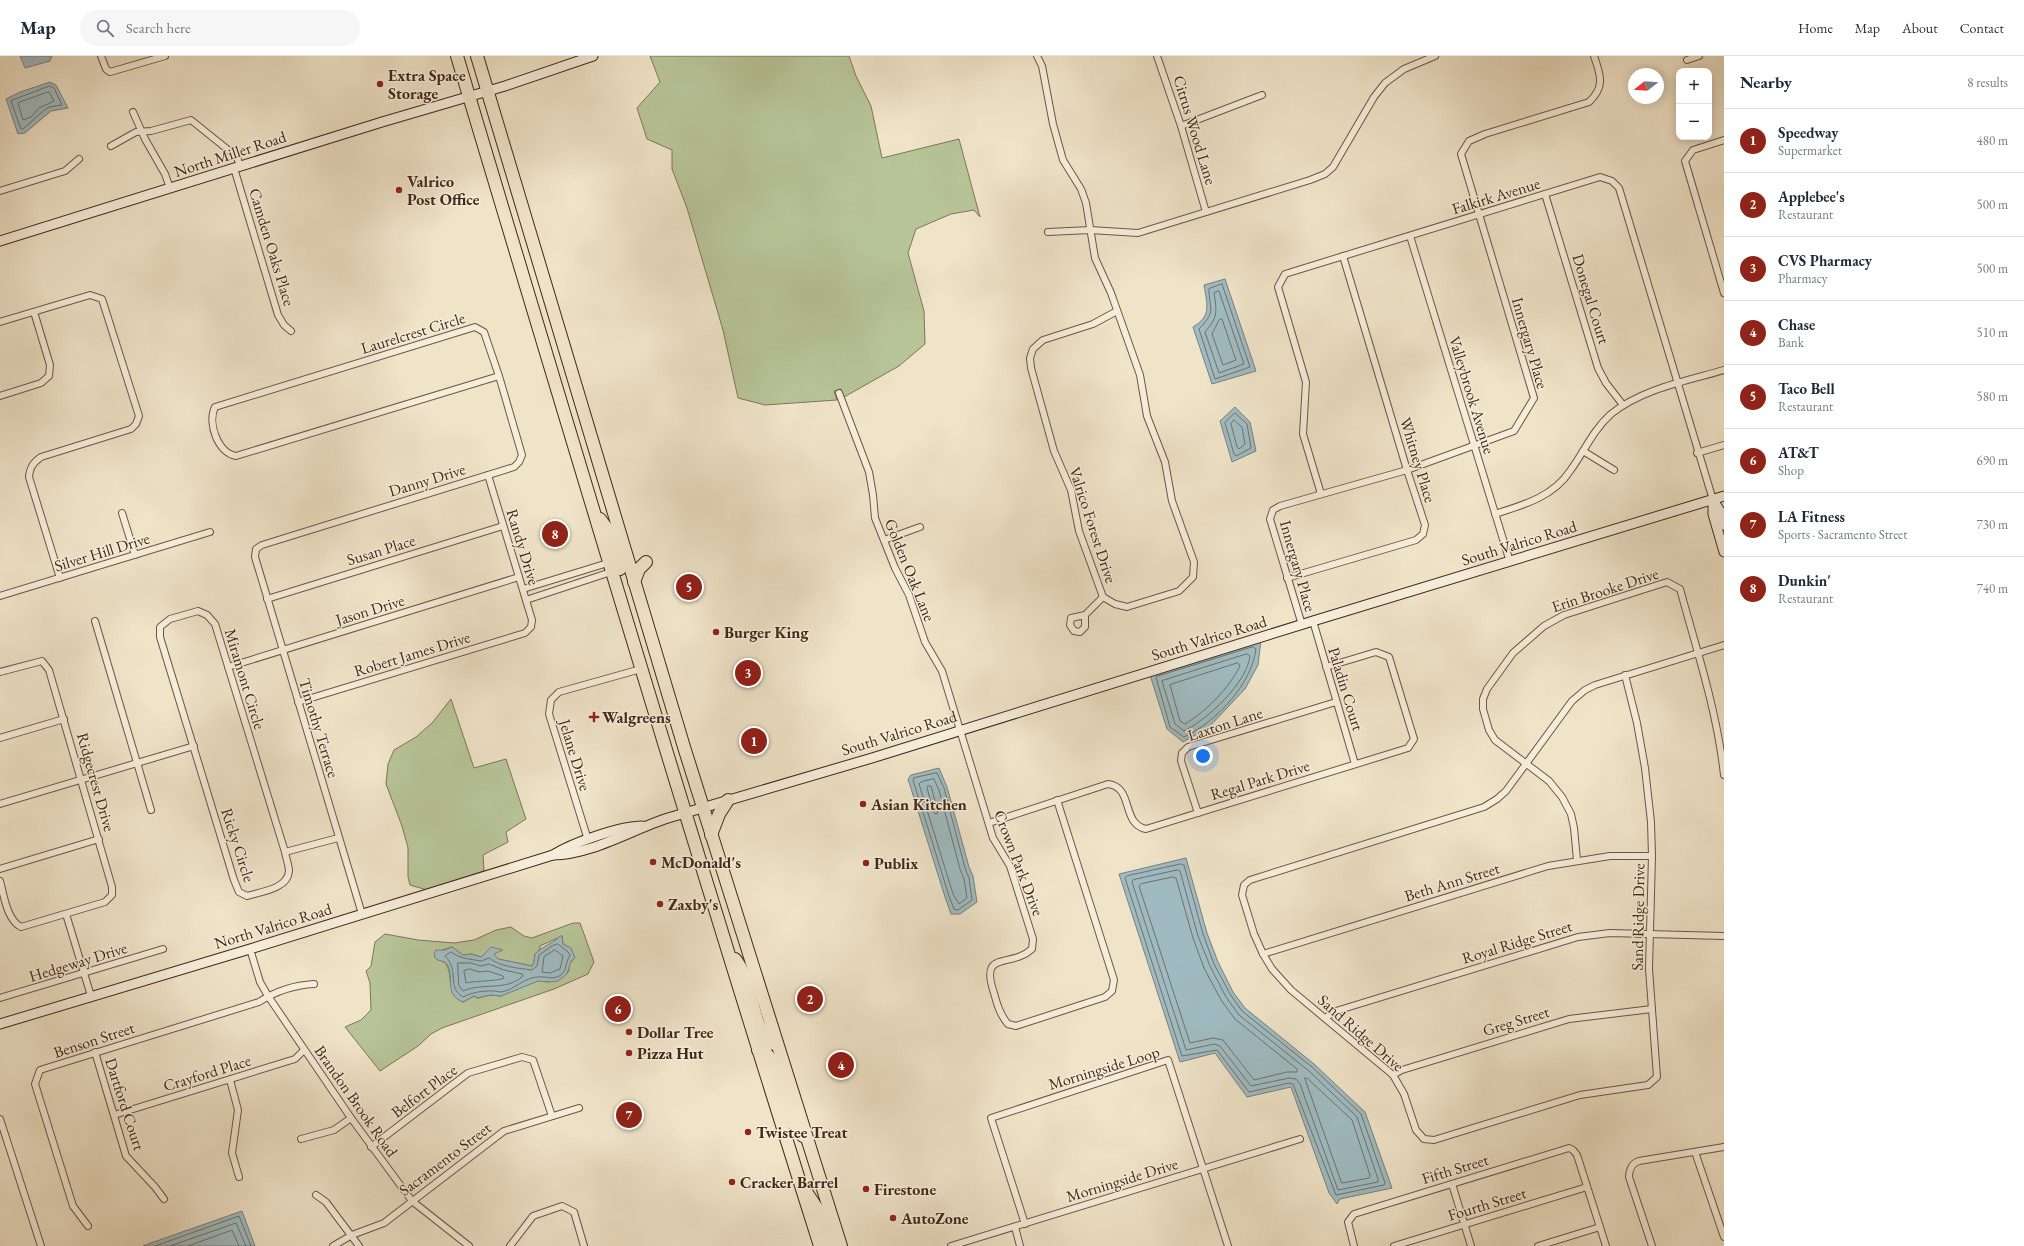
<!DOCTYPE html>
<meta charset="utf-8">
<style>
body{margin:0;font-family:"EB Garamond",serif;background:#f6f6f7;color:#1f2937}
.controls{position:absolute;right:12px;top:12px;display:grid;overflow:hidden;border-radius:8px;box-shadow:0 2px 10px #0003}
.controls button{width:36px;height:36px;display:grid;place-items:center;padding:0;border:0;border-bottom:1px solid #e0e1e3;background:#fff;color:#1f2937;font:20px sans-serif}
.compass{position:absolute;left:1628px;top:12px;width:36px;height:36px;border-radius:50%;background:#fff;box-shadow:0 2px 10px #0003;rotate:253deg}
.you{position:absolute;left:1203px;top:700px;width:14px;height:14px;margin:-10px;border:3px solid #fff;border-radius:50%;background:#1a73e8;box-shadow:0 0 0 6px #1a73e833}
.badge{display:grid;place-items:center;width:26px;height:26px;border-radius:50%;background:#8f2418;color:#fff;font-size:13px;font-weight:700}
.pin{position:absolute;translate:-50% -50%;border:2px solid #fff;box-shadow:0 1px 4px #0006}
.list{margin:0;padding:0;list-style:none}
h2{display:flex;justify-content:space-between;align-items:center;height:52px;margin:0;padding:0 16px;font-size:17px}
h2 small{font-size:13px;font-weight:400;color:#747a83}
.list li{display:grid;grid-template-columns:26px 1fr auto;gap:12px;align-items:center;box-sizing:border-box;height:64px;padding:0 16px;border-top:1px solid #e0e1e3}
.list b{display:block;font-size:15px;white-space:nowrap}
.list p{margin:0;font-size:13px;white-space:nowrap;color:#747a83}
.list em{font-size:13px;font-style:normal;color:#747a83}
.icon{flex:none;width:22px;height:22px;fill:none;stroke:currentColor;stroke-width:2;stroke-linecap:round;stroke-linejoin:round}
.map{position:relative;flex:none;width:1724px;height:1190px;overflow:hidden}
header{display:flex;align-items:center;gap:24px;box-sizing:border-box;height:56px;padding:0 20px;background:#fff;border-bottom:1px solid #e0e1e3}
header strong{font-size:19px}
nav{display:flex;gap:22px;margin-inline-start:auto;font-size:14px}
.search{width:280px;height:36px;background:#f6f6f7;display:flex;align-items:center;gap:10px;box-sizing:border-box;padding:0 14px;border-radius:22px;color:#747a83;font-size:15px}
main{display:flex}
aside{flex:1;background:#fff}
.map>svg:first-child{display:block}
</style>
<header>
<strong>Map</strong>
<div class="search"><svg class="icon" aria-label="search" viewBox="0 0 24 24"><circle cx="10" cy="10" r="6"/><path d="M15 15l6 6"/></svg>Search here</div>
<nav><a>Home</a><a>Map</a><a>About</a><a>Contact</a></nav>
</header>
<main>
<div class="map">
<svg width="1724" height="1190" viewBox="0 0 1724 1190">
<rect width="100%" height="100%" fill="#efe3c8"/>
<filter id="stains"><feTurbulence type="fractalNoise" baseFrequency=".005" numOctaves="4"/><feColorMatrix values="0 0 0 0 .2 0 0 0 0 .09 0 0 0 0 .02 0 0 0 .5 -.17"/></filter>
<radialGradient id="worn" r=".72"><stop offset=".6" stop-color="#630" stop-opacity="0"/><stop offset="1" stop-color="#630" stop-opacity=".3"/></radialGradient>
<!-- green -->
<g fill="#b7c498" stroke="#7d7658" fill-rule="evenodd">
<path d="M650 0H849L856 20 871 50 882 102 959 83 980 161 974 154 951 158 916 173 908 197 924 255 925 288 899 310 844 341 841 333 834 335 837 344 765 349 738 342 723 274 687 152 672 113V94L647 83 637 52 660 26Z"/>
<path d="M451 643 474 712 506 703 526 763 506 776 508 786 483 799 484 815 427 834 410 829 408 821V792L402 770 386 728 388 708 394 694 416 681 432 667Z"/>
<path d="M573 867H580L594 906 588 918 554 933 442 972 431 978 418 990 380 1015 345 971 361 964 371 954 370 927 366 915 371 910 375 886 385 878 418 884 454 887 474 884 496 874 511 871 524 880 532 882ZM562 880 563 888 568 891 574 903 569 908V915L549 926 538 924 501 940 490 939 478 942 474 940 463 946C442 938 458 907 438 904L442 894 452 891 463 899 472 898 481 901 491 891 494 900 498 903 532 910 534 906 535 898 540 893V890Z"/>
</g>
<!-- water -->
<g fill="#9fbbc1" stroke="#7a807d">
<path d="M20 0H52L50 5 25 12Z"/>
<path d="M50 26 56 29 68 52 51 55 25 77 18 78 6 43 20 36Z"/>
<path d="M1225 223 1256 315 1212 328 1193 271C1212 260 1207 248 1204 229Z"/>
<path d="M1235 351 1250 366 1256 395 1232 406 1220 365Z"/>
<path d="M1261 584 1258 609 1245 633 1208 672 1183 686 1167 673 1150 619Z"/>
<path d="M939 712 947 731 969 811 973 820 977 846 960 858H951L945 841 908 723 911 719Z"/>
<path d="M1186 802 1207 877 1218 906 1233 936 1245 952 1314 1008 1365 1056 1392 1132 1340 1143 1337 1148 1329 1137 1291 1031 1247 1041 1215 997 1180 1006 1119 818Z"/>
<path d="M560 880H562L563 888 571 892 575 902 571 905 567 918 558 925 549 926 538 925 501 940 490 939 477 942 474 940 463 946C444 938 454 923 448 910 446 904 439 906 435 902L434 897 436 894H445L452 891 463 899 471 898 481 901 491 891 503 894 494 898 498 903 532 910 534 906 535 898C541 891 557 885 560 880Z"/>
<path d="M242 1155 255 1190H143L148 1188Z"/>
</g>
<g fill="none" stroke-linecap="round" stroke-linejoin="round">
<!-- shore -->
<g stroke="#71716c" stroke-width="1">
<path d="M50 30 54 32 62 49 49 51 42 56 23 73H21L11 45Z"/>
<path d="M49 36 54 45 39 52 31 61 23 64 18 47Z"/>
<path d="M1222 228 1250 311 1215 323 1199 273C1217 254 1209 255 1209 233Z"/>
<path d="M1219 235 1244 308 1219 317 1205 276C1218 261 1217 256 1214 237Z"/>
<path d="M1222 263 1236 304 1223 309 1212 278 1219 264Z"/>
<path d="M1235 357 1247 368 1251 392 1236 400 1234 398 1225 367Z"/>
<path d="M1234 364 1242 371 1245 388 1239 393 1237 391 1231 368Z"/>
<path d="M1253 591 1256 593C1251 629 1216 666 1184 681L1170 671 1156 621Z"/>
<path d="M1247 598 1250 600C1247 627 1208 663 1184 675L1175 668 1162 625Z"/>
<path d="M1238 607 1240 610C1229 632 1207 655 1185 668L1180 665 1170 629Z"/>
<path d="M937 717 944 732 965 812 969 822 972 844 958 854 954 853 949 840 913 724 914 722Z"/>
<path d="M934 723 939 734 960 813 964 823 967 842 959 848 953 838 919 728 921 726Z"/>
<path d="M928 730H931L938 756 937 758 934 757 927 732Z"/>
<path d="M1181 808 1184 809 1203 878 1214 908 1230 938 1242 955 1312 1011 1361 1058 1385 1127 1384 1129 1336 1139 1293 1028 1289 1027 1249 1036 1217 994 1182 1000 1125 822 1127 820Z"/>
<path d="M1178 814 1180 815 1198 880 1210 910 1226 941 1239 959 1309 1015 1357 1061 1378 1123V1126L1338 1134 1300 1028 1296 1023 1289 1022 1251 1030 1220 990 1214 988 1186 994 1132 826 1133 824Z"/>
<path d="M1173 821 1176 822 1193 882 1204 912 1221 944 1235 963 1297 1013V1016H1287L1254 1024 1223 984 1213 982 1190 987 1139 830 1141 828Z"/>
<path d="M558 888 568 896 570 899C566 905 566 915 562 918 554 925 547 920 538 921 525 921 514 934 501 936 497 936 493 934 489 935 480 935 471 937 463 941 446 931 460 914 445 900L451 896C461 903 470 903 481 905L489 902C501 911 517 912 532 914L537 910 539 899 552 890Z"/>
<path d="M555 894 563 900 560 913 550 917 542 916 544 901Z"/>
<path d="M458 907H471L481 910 489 908 504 914 522 918 523 920C505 936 483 926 463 935L459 930Z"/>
<path d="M470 913 479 916 488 915 503 920 504 922C500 925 473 925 466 927L464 915Z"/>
<path d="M1305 1022H1307L1352 1064 1370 1119 1369 1122 1342 1127Z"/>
<path d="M155 1190 239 1160 251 1190"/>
<path d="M170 1190 236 1167 246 1190"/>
<path d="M188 1190 232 1174 239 1190"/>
</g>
<defs>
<g id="street">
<path d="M101 0 106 13 110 16 165 0"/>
<path d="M1037 0 1042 10 1053 68 1063 104 1081 133 1086 147 1095 202 1111 237 1140 319 1147 360 1165 406 1172 445 1194 506 1193 521 1179 535 1127 551 1115 548 1103 541 1079 475 1071 434 1054 395 1031 312 1030 302 1033 293 1043 284 1093 268 1117 255"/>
<path d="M1157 0 1181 70 1206 156"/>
<path d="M1687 4 1699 0"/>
<path d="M133 56 145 83 165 118 170 132"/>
<path d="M1181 70 1262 39"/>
<path d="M1724 84 1693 94 1685 105 1724 237"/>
<path d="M111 90 136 76 151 75 191 64 237 101 240 110"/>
<path d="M234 112 278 259 284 269 291 275"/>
<path d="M0 135 65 115 79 103"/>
<path d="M1545 138 1598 312 1606 327 1623 349"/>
<path d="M1048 176 1090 174 1138 177 1310 124 1325 118 1333 111 1374 41 1385 27 1404 13 1435 0"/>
<path d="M1410 180 1510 506"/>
<path d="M0 266 90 239 102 243 139 360 136 368 131 373 41 401C33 407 30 411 29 421L60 522"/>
<path d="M475 271 484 276 499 320 236 400C218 397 207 367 215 351Z"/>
<path d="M839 337 869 416 873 439 875 462 895 512 909 539 925 586 942 615 993 782 1010 810 1033 883 1032 893C1010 913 979 893 994 937 997 948 1000 959 1008 968L1016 970 1105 941 1112 935 1114 924 1057 744"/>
<path d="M0 340 41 327 49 320 50 309 34 256"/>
<path d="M1583 395 1614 414"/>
<path d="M1697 397 1724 389"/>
<path d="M1321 438 1303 378 1306 326 1278 231 1285 218 1600 121 1612 125 1619 132 1713 444"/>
<path d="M122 457 135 499"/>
<path d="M1495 458C1523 449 1553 441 1570 415 1584 396 1593 374 1611 358 1642 333 1686 325 1724 314"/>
<path d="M884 484 920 471"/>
<path d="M1287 522 1416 484 1423 478 1425 469 1407 414 1343 200"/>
<path d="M523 533 611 506"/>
<path d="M0 540 210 476"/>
<path d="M267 543 503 470"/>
<path d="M526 544 614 515"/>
<path d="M198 555 207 559 215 568 285 796C286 802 289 810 289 815 288 833 260 836 247 840L239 836 234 824 160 581V571L170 563Z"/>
<path d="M1085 559V571L1080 576 1074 575 1070 569 1071 562 1085 559 1103 541"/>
<path d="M95 565 151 754"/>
<path d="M1313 565 1355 708"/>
<path d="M1302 569 1270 463 1273 454 1280 450 1407 414 1514 375 1534 342 1461 98 1469 85 1485 78 1589 46C1605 31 1601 20 1594 0"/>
<path d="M228 611 519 521"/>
<path d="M0 616 42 605 49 614 112 831V839L105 846 21 871C7 864 4 840 0 825"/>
<path d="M1625 619 1637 667 1645 712 1651 766 1652 800 1649 913 1657 1021 1648 1029 1580 1039 1434 1084 1424 1083 1416 1074 1404 1038 1393 1019 1291 934 1272 913 1263 898 1254 878 1242 839 1244 829 1250 824 1484 751 1497 743 1506 735 1572 645 1585 634 1595 629 1724 589"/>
<path d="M298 646 525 577 531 571 532 564 488 419"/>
<path d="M0 682 64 663"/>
<path d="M0 748 194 690"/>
<path d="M1198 757 1181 705 1182 697 1188 691 1336 646"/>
<path d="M989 767 1108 728C1134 731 1121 768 1146 773L1408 692 1414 683 1389 601 1376 596 1326 611"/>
<path d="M588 784 549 658 551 644 559 636 641 613"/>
<path d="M285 796 338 782"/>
<path d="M1577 804 1574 772 1571 758 1562 741 1549 725 1495 684 1489 674 1483 653V643L1487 633 1513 597 1544 570 1564 559 1667 526 1680 533C1697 595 1717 655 1724 719"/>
<path d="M0 813 99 783"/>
<path d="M66 858 91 940"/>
<path d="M362 858 255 501 256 493 262 489 514 411 519 406 522 399 499 320"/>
<path d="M250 893 260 926 268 940 351 1062 412 1145 469 1190"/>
<path d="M1263 898 1548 810 1610 800H1652"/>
<path d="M0 942 163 893"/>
<path d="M1325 962 1336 955 1578 881 1610 877 1724 880"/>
<path d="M95 996 126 1100 155 1131 164 1143"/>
<path d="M1393 1019 1402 1014 1569 963 1652 953"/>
<path d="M230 1024 238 1054 232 1097 239 1121"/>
<path d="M114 1059 295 1003 304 994"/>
<path d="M0 1063 41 1190"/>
<path d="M301 1083 334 1074 351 1062"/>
<path d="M371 1091 468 1017 522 1001 533 1004 552 1060"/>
<path d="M1695 1096 1724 1181"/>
<path d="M1452 1128 1471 1190"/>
<path d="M316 1139 326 1146 359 1190"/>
<path d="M1025 1168 991 1062 1168 1004 1228 1190"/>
<path d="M88 1170 73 1150 35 1028 40 1014 259 946C276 935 295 929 314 928"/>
<path d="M1015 1171 1020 1190"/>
<path d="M333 1190 352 1179 384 1167 504 1075 579 1052"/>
<path d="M510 1190 533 1160 562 1150 574 1156 584 1190"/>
<path d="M951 1190 1300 1083"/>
<path d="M1354 1190 1348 1166 1354 1158 1569 1092 1573 1094 1577 1099 1606 1190"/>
<path d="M1394 1190 1587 1131"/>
<path d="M1538 1190 1600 1171"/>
<path d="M1652 1190 1629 1121C1629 1114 1632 1107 1639 1105L1724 1091"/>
</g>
<g id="secondary">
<path d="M0 185 382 66 505 30 593 0"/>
<path d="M1713 444V458L1724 496"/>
<path d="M1713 444 1720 455 1724 469"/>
<path d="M553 799C591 799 633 773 668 762L872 702 1313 565 1724 440"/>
<path d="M0 968 250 893 553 799C572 787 620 770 642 770"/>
</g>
<g id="highway">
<path d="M457 0C576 397 695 795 820 1190"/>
<path d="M477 0 684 691 841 1190"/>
<path d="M600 463 608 474 620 513"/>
<path d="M634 526 639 513 646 506"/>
<path d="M711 779 719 758 728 744"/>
<path d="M735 903C753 925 751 969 770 987L777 988"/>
<path d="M758 994H764L773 1006 790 1063 803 1080"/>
<path d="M807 1137 818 1154 830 1190"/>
</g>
</defs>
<!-- street casing -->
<use href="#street" stroke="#6e5643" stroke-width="8"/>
<!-- secondary casing -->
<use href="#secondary" stroke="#432717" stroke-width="11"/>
<!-- highway casing -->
<use href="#highway" stroke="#432717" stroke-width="14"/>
<!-- street -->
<use href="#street" stroke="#f5eddb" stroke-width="6"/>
<!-- secondary -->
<use href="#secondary" stroke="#f5eddb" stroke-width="9"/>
<!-- highway -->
<use href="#highway" stroke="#efe3c8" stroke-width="12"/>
</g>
<!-- markers -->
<g fill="#8f2418" stroke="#f5eddb" stroke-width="1.5">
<circle cx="380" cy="28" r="4"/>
<circle cx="399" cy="134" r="4"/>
<circle cx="716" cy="576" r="4"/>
<path d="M592 655h4v4h4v4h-4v4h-4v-4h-4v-4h4z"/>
<circle cx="863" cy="748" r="4"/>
<circle cx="653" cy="806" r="4"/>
<circle cx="866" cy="807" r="4"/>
<circle cx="660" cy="848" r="4"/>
<circle cx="629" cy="976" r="4"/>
<circle cx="629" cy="997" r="4"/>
<circle cx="748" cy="1076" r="4"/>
<circle cx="732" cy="1126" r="4"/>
<circle cx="866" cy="1133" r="4"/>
<circle cx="893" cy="1162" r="4"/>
</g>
<g text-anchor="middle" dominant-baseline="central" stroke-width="3" stroke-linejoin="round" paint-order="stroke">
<!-- poi labels -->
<g font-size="16" font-weight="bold" fill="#432717" stroke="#f5eddb" text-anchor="start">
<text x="388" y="19">Extra Space<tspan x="388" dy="18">Storage</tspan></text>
<text x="407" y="125">Valrico<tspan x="407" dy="18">Post Office</tspan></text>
<text x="724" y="576">Burger King</text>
<text x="602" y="661">Walgreens</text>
<text x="871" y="748">Asian Kitchen</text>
<text x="661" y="806">McDonald's</text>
<text x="874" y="807">Publix</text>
<text x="668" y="848">Zaxby's</text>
<text x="637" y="976">Dollar Tree</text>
<text x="637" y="997">Pizza Hut</text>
<text x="756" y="1076">Twistee Treat</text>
<text x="740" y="1126">Cracker Barrel</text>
<text x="874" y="1133">Firestone</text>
<text x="901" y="1162">AutoZone</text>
</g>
<!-- street labels -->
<g font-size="16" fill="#432717" stroke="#f5eddb">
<text transform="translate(1195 74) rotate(73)">Citrus Wood Lane</text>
<text transform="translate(230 98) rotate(-18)">North Miller Road</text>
<text transform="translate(1496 140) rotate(-17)">Falkirk Avenue</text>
<text transform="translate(272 191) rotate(73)">Camden Oaks Place</text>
<text transform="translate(1591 243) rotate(73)">Donegal Court</text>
<text transform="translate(413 277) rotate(-17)">Laurelcrest Circle</text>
<text transform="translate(1530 287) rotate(74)">Innergary Place</text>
<text transform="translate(1472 339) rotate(73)">Valleybrook Avenue</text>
<text transform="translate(1418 404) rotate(73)">Whitney Place</text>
<text transform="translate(427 424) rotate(-17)">Danny Drive</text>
<text transform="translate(1093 469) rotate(72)">Valrico Forest Drive</text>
<text transform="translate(1519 487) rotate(-17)">South Valrico Road</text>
<text transform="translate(523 491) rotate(73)">Randy Drive</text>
<text transform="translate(381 494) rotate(-17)">Susan Place</text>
<text transform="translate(102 496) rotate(-17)">Silver Hill Drive</text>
<text transform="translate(1298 510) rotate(74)">Innergary Place</text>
<text transform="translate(910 514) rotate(68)">Golden Oak Lane</text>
<text transform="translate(1605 534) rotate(-18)">Erin Brooke Drive</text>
<text transform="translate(370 554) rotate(-17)">Jason Drive</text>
<text transform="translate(1209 582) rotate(-17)">South Valrico Road</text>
<text transform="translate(412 598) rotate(-17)">Robert James Drive</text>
<text transform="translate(245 623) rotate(73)">Miramont Circle</text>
<text transform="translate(1346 633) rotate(73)">Paladin Court</text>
<text transform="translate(1225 668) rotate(-18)">Laxton Lane</text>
<text transform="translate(319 672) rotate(73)">Timothy Terrace</text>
<text transform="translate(899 677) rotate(-17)">South Valrico Road</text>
<text transform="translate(575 699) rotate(73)">Jelane Drive</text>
<text transform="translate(1260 724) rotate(-17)">Regal Park Drive</text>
<text transform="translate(96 726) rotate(74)">Ridgecrest Drive</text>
<text transform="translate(238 789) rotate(72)">Ricky Circle</text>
<text transform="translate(1019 807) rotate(69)">Crown Park Drive</text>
<text transform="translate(1452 826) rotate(-17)">Beth Ann Street</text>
<text transform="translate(1638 861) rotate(-89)">Sand Ridge Drive</text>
<text transform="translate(273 870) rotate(-17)">North Valrico Road</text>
<text transform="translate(1517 886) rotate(-17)">Royal Ridge Street</text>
<text transform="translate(78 906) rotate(-17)">Hedgeway Drive</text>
<text transform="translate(1516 965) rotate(-17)">Greg Street</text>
<text transform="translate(1361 977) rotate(41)">Sand Ridge Drive</text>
<text transform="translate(94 984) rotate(-18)">Benson Street</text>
<text transform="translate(1104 1012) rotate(-17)">Morningside Loop</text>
<text transform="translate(207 1017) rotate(-17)">Crayford Place</text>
<text transform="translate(424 1035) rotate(-37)">Belfort Place</text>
<text transform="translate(356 1045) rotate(55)">Brandon Brook Road</text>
<text transform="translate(125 1048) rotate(72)">Dartford Court</text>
<text transform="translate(445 1103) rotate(-37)">Sacramento Street</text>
<text transform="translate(1455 1113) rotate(-17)">Fifth Street</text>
<text transform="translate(1122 1124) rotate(-17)">Morningside Drive</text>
<text transform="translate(1487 1148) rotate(-17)">Fourth Street</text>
</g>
</g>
<rect width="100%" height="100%" filter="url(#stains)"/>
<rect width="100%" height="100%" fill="url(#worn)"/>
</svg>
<div class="controls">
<button>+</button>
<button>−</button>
</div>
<svg class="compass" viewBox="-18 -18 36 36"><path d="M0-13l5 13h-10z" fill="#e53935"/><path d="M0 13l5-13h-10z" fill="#747a83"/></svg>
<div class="you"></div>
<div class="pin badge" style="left:754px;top:685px">1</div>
<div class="pin badge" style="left:810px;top:943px">2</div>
<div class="pin badge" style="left:748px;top:617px">3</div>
<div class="pin badge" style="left:841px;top:1009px">4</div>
<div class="pin badge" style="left:689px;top:531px">5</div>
<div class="pin badge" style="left:618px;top:953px">6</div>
<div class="pin badge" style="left:629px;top:1059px">7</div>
<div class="pin badge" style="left:555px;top:478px">8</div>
</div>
<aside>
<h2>Nearby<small>8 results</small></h2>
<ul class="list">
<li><span class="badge">1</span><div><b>Speedway</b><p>Supermarket</p></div><em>480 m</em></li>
<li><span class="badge">2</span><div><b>Applebee's</b><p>Restaurant</p></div><em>500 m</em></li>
<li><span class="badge">3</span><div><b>CVS Pharmacy</b><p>Pharmacy</p></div><em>500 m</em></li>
<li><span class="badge">4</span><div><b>Chase</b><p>Bank</p></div><em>510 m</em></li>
<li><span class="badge">5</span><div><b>Taco Bell</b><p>Restaurant</p></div><em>580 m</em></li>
<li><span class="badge">6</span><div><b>AT&amp;T</b><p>Shop</p></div><em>690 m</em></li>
<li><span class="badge">7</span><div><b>LA Fitness</b><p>Sports · Sacramento Street</p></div><em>730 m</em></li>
<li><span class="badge">8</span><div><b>Dunkin'</b><p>Restaurant</p></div><em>740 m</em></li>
</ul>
</aside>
</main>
